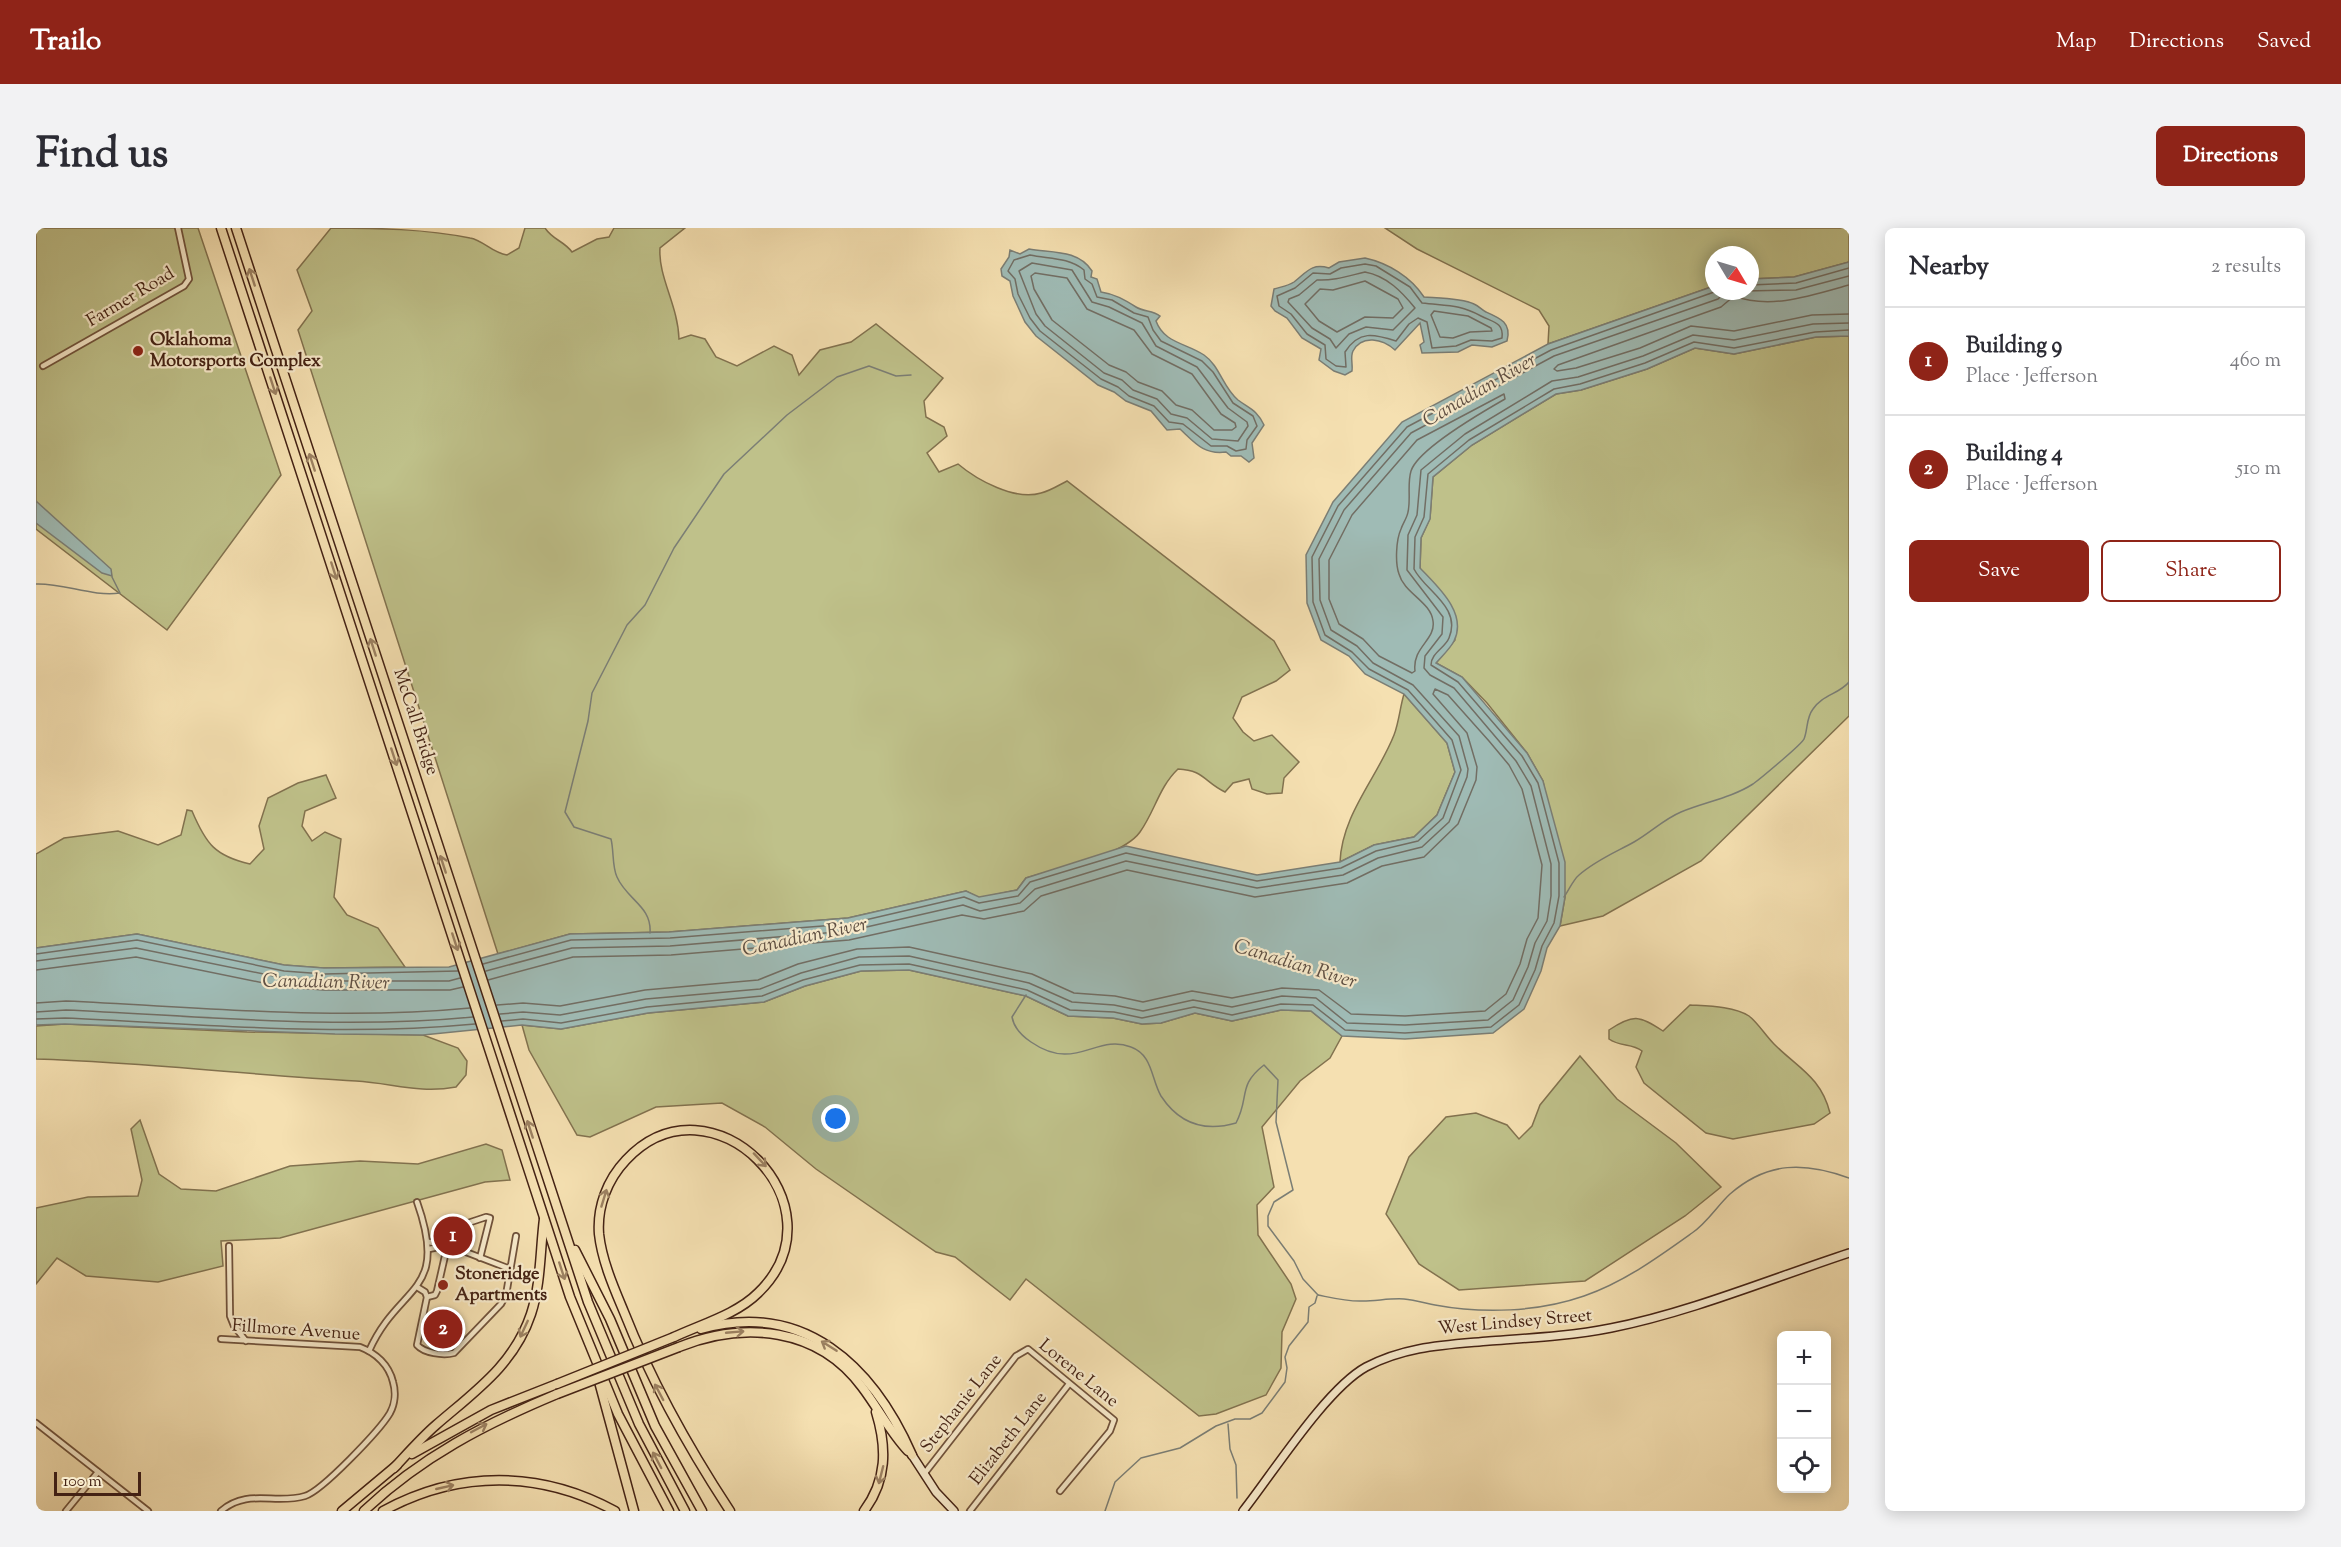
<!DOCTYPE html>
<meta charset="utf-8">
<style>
body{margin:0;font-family:"Sorts Mill Goudy",serif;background:#f2f2f3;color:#2b2b33}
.controls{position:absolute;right:18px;bottom:18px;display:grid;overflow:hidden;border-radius:9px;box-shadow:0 3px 15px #0003}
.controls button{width:54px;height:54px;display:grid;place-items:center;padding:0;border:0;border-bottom:2px solid #e1e1e2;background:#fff;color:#2b2b33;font:30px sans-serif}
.compass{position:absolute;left:1669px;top:18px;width:54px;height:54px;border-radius:50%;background:#fff;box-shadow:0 3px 15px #0003;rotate:128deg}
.scale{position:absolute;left:18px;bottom:15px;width:87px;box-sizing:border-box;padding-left:6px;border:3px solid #442214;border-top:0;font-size:16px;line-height:21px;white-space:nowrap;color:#442214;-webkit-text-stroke:4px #f8ebcc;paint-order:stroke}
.you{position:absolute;left:800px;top:891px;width:21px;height:21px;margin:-15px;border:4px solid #fff;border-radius:50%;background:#1a73e8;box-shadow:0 0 0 9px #1a73e833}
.badge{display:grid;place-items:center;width:39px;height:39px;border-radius:50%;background:#8f2418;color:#fff;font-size:20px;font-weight:700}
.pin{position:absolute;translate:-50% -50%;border:3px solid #fff;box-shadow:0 2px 6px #0006}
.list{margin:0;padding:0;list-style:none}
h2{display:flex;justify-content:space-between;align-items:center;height:78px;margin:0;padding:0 24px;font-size:26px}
h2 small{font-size:20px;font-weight:400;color:#7c7c81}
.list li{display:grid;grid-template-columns:39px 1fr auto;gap:18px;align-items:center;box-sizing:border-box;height:108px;padding:0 24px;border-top:2px solid #e1e1e2}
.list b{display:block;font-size:22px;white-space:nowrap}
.list p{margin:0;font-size:20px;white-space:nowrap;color:#7c7c81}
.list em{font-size:20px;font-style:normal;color:#7c7c81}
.actions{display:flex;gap:12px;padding:18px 24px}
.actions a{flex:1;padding:14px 0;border:2px solid #8f2418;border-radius:9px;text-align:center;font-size:21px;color:#8f2418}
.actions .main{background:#8f2418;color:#fff}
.icon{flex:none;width:33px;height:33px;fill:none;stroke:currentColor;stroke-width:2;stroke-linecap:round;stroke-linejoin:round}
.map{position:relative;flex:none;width:1813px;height:1283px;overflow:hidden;border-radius:9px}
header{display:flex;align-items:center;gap:36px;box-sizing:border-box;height:84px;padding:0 30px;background:#8f2418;color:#fff}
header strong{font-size:28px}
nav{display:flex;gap:33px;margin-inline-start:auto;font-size:21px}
.intro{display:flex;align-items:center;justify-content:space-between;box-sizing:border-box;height:144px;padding:0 36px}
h1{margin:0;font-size:42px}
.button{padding:15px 27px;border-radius:9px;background:#8f2418;color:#fff;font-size:21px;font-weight:700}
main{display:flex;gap:36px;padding:0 36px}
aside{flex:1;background:#fff;border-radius:9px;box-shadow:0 3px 15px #0003}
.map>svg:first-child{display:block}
</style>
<header>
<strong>Trailo</strong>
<nav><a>Map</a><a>Directions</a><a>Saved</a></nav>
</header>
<div class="intro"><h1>Find us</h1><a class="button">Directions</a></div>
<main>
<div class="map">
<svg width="1813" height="1283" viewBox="0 0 1813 1283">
<rect width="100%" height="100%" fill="#f5e0b1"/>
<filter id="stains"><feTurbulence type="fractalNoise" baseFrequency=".00333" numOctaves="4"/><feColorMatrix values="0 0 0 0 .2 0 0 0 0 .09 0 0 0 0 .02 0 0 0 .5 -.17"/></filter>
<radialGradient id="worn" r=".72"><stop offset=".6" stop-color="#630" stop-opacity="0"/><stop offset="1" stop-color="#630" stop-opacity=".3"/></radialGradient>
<!-- green -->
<g fill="#bfc18a" stroke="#82724f" stroke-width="1.5">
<path d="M0 0H162L245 247 131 402 0 301Z"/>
<path d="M295 0C341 0 389 1 434 10 447 12 456 25 471 27L483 20 489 0H509C517 12 528 13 536 24L561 11 573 9 578 0H649L624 20C622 49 642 77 643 111L655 107 669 111 680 129 701 138 738 118 756 127 763 147 784 122 815 114 840 96 907 150 888 173 890 189 908 199 911 208 891 225 903 244 922 236C941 252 979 273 1005 265 1014 263 1023 257 1031 253L1238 413 1254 442 1240 453 1206 469 1197 490 1207 504 1218 513 1236 507 1263 534 1248 550 1246 565 1231 566 1216 561 1213 551 1197 555 1189 564C1168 554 1168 542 1142 541 1123 559 1119 583 1104 604 1086 629 1020 640 990 650L981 662 943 670 930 663 812 690 633 704 534 706 462 726 262 102 276 83 261 42Z"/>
<path d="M1349 0H1813V34L1758 49 1714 51V27H1678V58L1512 116 1513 98 1503 82 1381 21Z"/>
<path d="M1813 108V488L1665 633 1567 688 1524 698 1529 669 1507 553 1491 525 1451 475 1426 449 1400 435 1419 412 1384 341 1385 310 1394 290 1397 249 1436 217 1520 166 1545 162 1611 141 1659 120 1698 126 1780 109Z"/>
<path d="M1368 466 1411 515 1419 544 1401 587 1378 609 1338 617 1304 634C1306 586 1341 550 1358 507 1363 494 1364 479 1368 466Z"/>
<path d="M290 547 300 570 269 583 266 598 276 613 289 604 305 611 298 669 311 687 342 700 369 739 287 740 248 737 101 706 0 720V626L28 610 82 603 122 617 145 607 151 582 156 583C170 616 179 628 214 636L228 621 223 598 232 570 262 555Z"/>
<path d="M873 742 990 768 1032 788 1077 790 1106 796 1125 795 1159 785 1196 793 1245 782 1275 783 1306 808 1294 830 1264 853 1226 899 1238 959 1221 977 1222 1007 1255 1056 1260 1071 1246 1104 1245 1140 1230 1167 1180 1186 1163 1188 990 1051 974 1072 919 1029 900 1024 780 941 729 899 686 875 620 879 554 909 541 907 493 822 486 797 525 801 612 785 728 774 769 758 825 743Z"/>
<path d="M1654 777C1671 778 1698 778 1713 788 1722 795 1729 807 1738 816 1762 840 1785 849 1794 885L1778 896 1697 911 1670 905 1608 855 1600 839 1606 823C1596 815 1584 819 1573 811V802C1597 786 1603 787 1627 803Z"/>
<path d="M29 796 211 804 387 807 422 820 431 833 430 847 420 859C383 866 356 855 320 853 213 847 107 834 0 831V798Z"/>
<path d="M1544 828 1581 871 1640 915 1685 959 1649 988 1549 1053 1423 1062 1383 1036 1350 986 1373 929 1410 889 1440 885 1471 897 1483 911 1496 898 1504 877Z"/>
<path d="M104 892 123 946 145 961 180 963 254 938 324 933 382 936 450 916 466 922 474 952 449 954 244 1010 185 1013 187 1038 122 1054 50 1048 21 1030 0 1056V980L52 969 102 968 106 952 95 901Z"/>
</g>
<!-- water -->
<g fill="#9fbbb5" stroke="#7b7e75" stroke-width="1.5">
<path d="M993 21C1014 25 1042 21 1056 43L1055 49 1061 51 1065 64C1079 66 1089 72 1100 79 1108 84 1117 82 1124 88L1120 93C1128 115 1150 115 1168 127 1184 138 1187 160 1202 172 1214 181 1221 182 1228 197L1216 215 1218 230 1213 234 1205 228H1195L1190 224C1168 227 1159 215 1144 201L1131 202 1115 183 1090 173 1078 164 1062 157 1000 108 989 94 977 68 974 53 966 48 965 41 973 29 974 22 984 26Z"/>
<path d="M1329 30C1352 35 1375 49 1388 69 1402 70 1426 70 1438 76 1443 78 1446 82 1450 84 1464 90 1476 95 1471 113L1456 119 1436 117 1422 124 1386 125 1384 117 1388 114 1384 95 1359 122C1347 111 1326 106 1317 123 1314 129 1317 136 1316 143L1309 147 1298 143 1283 132 1285 121 1266 110 1251 90 1239 83 1235 78 1238 61C1244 59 1252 58 1258 54 1271 44 1275 35 1293 40L1303 34Z"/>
<path d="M1813 34V108L1780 109 1698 126 1659 120 1611 141 1545 162 1520 166 1436 217 1397 249 1394 291 1385 310 1384 340C1401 358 1432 385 1418 413 1414 421 1406 428 1400 435L1426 449 1491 525 1507 553 1529 634V669L1524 698 1511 720 1505 743 1488 781 1457 805 1369 811 1306 808 1275 783 1245 782 1196 793 1159 785 1125 795 1106 796 1077 790 1032 788 990 768 873 742 825 743 769 758 728 774 612 785 525 801 486 797 387 807 299 806 29 796 0 797V720L101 706 248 737 288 740 413 739 534 706 633 704 812 690 930 663 943 669 981 662 990 650 1090 618 1221 647 1304 634 1338 617 1378 609 1401 587 1419 544 1411 515 1368 466 1329 446 1313 428 1285 412 1271 375 1270 327 1297 274 1366 194 1512 116 1678 58V63H1714V51L1758 49Z"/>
<path d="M0 273 75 341 76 348 66 345 0 295Z"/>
</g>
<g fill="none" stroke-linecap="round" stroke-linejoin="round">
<!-- shore -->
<g stroke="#726e64" stroke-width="1.5">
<path d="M994 27C1013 31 1032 29 1048 42L1049 51 1056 56 1061 69 1076 72 1098 85 1112 89 1117 102 1125 113 1166 133 1177 144 1197 175 1217 188 1221 198 1211 212 1210 221 1200 223 1191 218H1175L1147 196 1133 194 1118 178 1093 168 1082 159 1065 151 1004 103 994 90 982 66 979 51 972 43 978 32Z"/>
<path d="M996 35 1036 42 1056 74 1073 79 1106 95 1120 118 1161 139 1192 180 1211 194 1212 198 1202 213 1176 211 1151 190 1135 186 1121 171 1097 162 1086 152 1068 145 1009 98 1000 86 983 43Z"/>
<path d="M1329 36 1340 38 1374 59 1386 75C1411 78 1423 76 1445 88 1456 94 1468 94 1466 110L1456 113 1435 112 1420 118 1396 120 1391 94 1382 90 1373 96 1360 113C1338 106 1323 102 1309 124L1310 139 1300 138 1290 131 1289 117 1271 106 1255 86 1243 78 1241 68 1259 60 1277 45 1294 46 1305 40Z"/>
<path d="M1329 44C1351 48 1366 64 1379 80L1357 102 1330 99 1313 106 1300 120 1294 111 1276 100 1252 74 1253 71 1263 67 1281 52C1297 53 1312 48 1329 44Z"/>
<path d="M999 45 1031 50 1051 81 1098 102 1116 126 1156 146 1185 186 1199 195 1200 199 1196 202H1178L1156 182 1140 177 1126 163 1102 154 1090 144 1073 137 1016 92 998 61 995 48Z"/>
<path d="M1329 53 1362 71 1367 80 1357 90 1329 89 1301 104 1283 93 1269 76 1284 61 1297 62Z"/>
<path d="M1714 57 1760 55 1813 40"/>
<path d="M1813 57C1777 67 1735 82 1698 68L1685 79 1522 137 1518 141 1521 143 1540 140 1604 120 1655 98 1698 103 1776 87 1813 86"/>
<path d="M1709 63 1760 62 1813 48"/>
<path d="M1398 83 1432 88 1455 100 1456 103 1434 104 1417 110 1404 109 1395 87Z"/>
<path d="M1468 166 1469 171C1448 183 1382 221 1375 243 1371 256 1375 271 1372 284 1371 290 1367 295 1365 301 1360 312 1359 335 1363 346 1368 365 1395 374 1397 393 1400 412 1376 419 1379 443L1376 445 1343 428 1327 411 1303 396 1293 371V332L1316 287 1381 212Z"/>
<path d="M0 726 101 712 248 743 288 746 422 743"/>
<path d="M0 733 100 720 247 750 287 753H413L424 750"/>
<path d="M447 736 535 712 634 710 812 696 928 669 943 675 982 668 994 654 1090 625 1221 653 1305 640 1340 623 1382 613 1407 590 1425 542 1416 512 1372 462 1333 441 1316 424 1289 407 1277 374 1276 329 1302 278 1371 199 1515 122 1681 63"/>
<path d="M0 742 100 729 247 759 288 762H414L427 759"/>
<path d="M450 743 536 720 634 718 813 703 927 677 944 683 984 675 999 661 1090 633 1221 660 1307 647 1342 630 1386 619 1413 594 1431 549 1432 541 1423 508 1377 457 1337 435 1321 418 1295 402 1284 372 1283 331 1308 282 1375 205 1518 128 1682 71 1690 63"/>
<path d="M452 752 537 729 635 727 813 712 926 687 948 691 988 683 1005 668 1091 642 1219 669 1311 655 1346 638 1388 629 1422 596 1440 552 1441 539 1431 505 1397 466 1399 461 1412 467 1453 513 1473 537 1486 561 1506 637 1502 690 1491 711 1484 736 1470 766 1449 783 1369 788 1315 786 1283 762 1246 760 1196 770 1156 763 1107 774 1079 768 1038 765 996 746 873 719 821 721 762 736 722 752 609 762 524 778 487 775 461 777"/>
<path d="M0 775 30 773C164 779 300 793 434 780"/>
<path d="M0 784 30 782C164 788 302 802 437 789"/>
<path d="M464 786 487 784 524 787 610 771 724 761 765 745 823 729 873 728 993 755 1036 774 1078 777 1107 783 1157 772 1196 779 1246 768 1280 770 1311 795 1369 797 1452 792 1477 772 1492 739 1499 715 1511 693 1515 668V636L1495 558 1480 533 1418 460 1394 447 1388 440 1389 428 1406 406 1407 389 1371 342 1372 307 1381 287 1385 242 1429 206 1516 153 1542 149 1607 128 1657 107 1698 112 1777 96 1813 95"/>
<path d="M0 791 29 790C165 796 303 809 439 796"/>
<path d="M466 793 487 791 525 795 611 779 726 768 767 752 824 737 873 736 991 762 1034 782 1078 784 1106 790 1158 779 1196 787 1245 776 1277 777 1309 802 1369 805 1455 799 1483 777 1499 742 1506 718 1518 695 1523 668V635L1502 555 1486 528 1422 454 1395 437C1395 425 1409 420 1413 410 1426 379 1389 363 1378 341L1379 309 1388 289 1392 246 1433 212 1518 161 1544 156 1609 135 1658 114 1698 120 1779 104 1813 102"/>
</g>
<!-- stream -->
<g stroke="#7b7e75" stroke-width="1.5">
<path d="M0 356C28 355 56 369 84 365L76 349"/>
<path d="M1528 669C1533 662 1537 652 1543 647 1560 632 1580 624 1598 614 1614 605 1628 591 1645 584 1669 574 1695 570 1717 556 1724 551 1766 516 1768 511 1772 501 1770 490 1777 481 1786 467 1803 466 1813 454"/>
<path d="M614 705C616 678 591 672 581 649 576 639 578 623 575 611L538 599 529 584 552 493 556 465 591 397 609 377 638 320 688 246 751 187 801 149 833 138 860 148 875 147"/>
<path d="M990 767 976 789C978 800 986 808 995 814 1040 845 1060 805 1095 819 1117 827 1115 851 1125 868 1144 897 1169 904 1200 895 1214 869 1201 858 1228 837L1242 852 1240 894 1257 962 1238 974 1232 988V998L1258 1033 1267 1051 1282 1067"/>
<path d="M1282 1067C1297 1070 1313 1074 1327 1073 1340 1073 1355 1070 1368 1071 1378 1072 1389 1075 1399 1077 1447 1086 1502 1084 1548 1068 1588 1054 1621 1030 1656 1005 1671 995 1681 978 1694 966 1732 933 1769 934 1813 950"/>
<path d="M1192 1196 1194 1221 1200 1237 1201 1270"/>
<path d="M1069 1283 1079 1254 1105 1230 1144 1220 1180 1198 1199 1191H1214L1226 1185 1249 1154 1251 1140 1249 1129 1253 1118 1272 1094 1273 1079 1279 1075 1281 1068"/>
</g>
<defs>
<g id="street">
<path d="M7 138 148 58 153 51 142 0"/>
<path d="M393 1014 422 1021 474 1041"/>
<path d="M193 1018 194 1088 198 1098 210 1113"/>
<path d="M393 1021 408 1018"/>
<path d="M426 1022 432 995 450 989 454 990 444 1030"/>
<path d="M381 1059 389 1064 391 1069 381 1117C388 1125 407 1128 418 1125L465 1076 470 1067 480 1008"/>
<path d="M391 1069 399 1067 401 1063 411 1019"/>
<path d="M185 1111 324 1119C340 1125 353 1137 357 1154 360 1164 359 1176 354 1185 344 1202 286 1263 269 1268 239 1277 212 1260 185 1283"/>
<path d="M333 1123C363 1055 414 1067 381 974"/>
<path d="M0 1195 112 1283"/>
<path d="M888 1246 980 1128 992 1121 1078 1192 1074 1203 1024 1263"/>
<path d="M30 1283 62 1244"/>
<path d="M934 1283 1033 1156"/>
</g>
<g id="secondary">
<path d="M876 1227 900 1264 918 1283"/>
<path d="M1207 1283C1237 1245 1290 1161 1330 1139 1370 1118 1409 1117 1453 1113 1494 1110 1535 1108 1575 1100 1652 1085 1737 1050 1813 1025"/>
</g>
<g id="highway">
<path d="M185 0 534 1069 582 1186 633 1283"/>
<path d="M200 0 552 1074 603 1196 649 1283"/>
<path d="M539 1022 574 1091 619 1198 666 1283"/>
<path d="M665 1101C768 1072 837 1138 876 1227"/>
<path d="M638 1109C666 1096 701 1086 722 1065 812 978 675 841 590 932 571 952 561 979 563 1006 566 1033 578 1060 588 1084 616 1155 652 1219 694 1283"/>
<path d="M643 1119C708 1093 782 1099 826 1159 842 1180 854 1204 872 1223"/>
<path d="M562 1150 598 1283"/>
<path d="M376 1226 455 1182 521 1156"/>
<path d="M358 1240C372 1225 385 1210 400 1197 438 1164 478 1137 495 1086 505 1056 504 1023 508 991"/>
<path d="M306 1283 361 1237"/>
<path d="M328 1283C385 1229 449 1196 521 1166"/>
<path d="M347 1283C422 1242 504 1242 579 1283"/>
<path d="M828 1283C851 1252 851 1220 840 1184"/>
</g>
</defs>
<!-- street casing -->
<use href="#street" stroke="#70523b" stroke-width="8"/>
<!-- secondary casing -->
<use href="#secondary" stroke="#442214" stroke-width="10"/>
<!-- highway casing -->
<use href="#highway" stroke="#442214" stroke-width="11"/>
<!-- street -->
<use href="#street" stroke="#f8ebcc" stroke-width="4.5"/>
<!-- secondary -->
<use href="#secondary" stroke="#f8ebcc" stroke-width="7"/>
<!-- highway -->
<use href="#highway" stroke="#f5e0b1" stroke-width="8"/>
<defs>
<g id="highway-bridge">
<path d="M521 1156 638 1109"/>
<path d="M521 1166 643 1119"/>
</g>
</defs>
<!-- highway-bridge casing -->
<use href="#highway-bridge" stroke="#442214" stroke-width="11" stroke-linecap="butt"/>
<!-- highway-bridge -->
<use href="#highway-bridge" stroke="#f5e0b1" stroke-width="8"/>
</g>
<!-- one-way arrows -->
<defs><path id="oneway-shaft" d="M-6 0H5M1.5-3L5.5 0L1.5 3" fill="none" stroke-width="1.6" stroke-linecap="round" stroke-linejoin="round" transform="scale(1.5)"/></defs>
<g stroke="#9c8162">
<use href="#oneway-shaft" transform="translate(216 49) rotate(-108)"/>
<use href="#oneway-shaft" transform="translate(237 158) rotate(72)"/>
<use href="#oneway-shaft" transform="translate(276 234) rotate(-108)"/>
<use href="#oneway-shaft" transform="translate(298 343) rotate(72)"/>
<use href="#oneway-shaft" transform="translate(337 419) rotate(-108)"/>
<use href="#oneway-shaft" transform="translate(358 529) rotate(72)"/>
<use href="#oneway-shaft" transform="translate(407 636) rotate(-108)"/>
<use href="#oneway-shaft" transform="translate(419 714) rotate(72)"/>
<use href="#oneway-shaft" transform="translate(494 901) rotate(-108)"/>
<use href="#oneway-shaft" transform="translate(724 932) rotate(47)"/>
<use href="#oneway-shaft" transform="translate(568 970) rotate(-73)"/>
<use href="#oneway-shaft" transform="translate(526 1043) rotate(72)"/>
<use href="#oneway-shaft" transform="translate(488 1101) rotate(115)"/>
<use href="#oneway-shaft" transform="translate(699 1104) rotate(-5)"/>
<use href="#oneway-shaft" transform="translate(793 1118) rotate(-148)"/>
<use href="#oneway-shaft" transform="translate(623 1164) rotate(-118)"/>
<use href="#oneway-shaft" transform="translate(443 1200) rotate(-28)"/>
<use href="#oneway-shaft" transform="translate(621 1232) rotate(-118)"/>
<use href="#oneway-shaft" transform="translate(845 1247) rotate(104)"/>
<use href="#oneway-shaft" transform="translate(409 1259) rotate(-13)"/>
</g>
<!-- markers -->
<g fill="#8f2418" stroke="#f8ebcc" stroke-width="2">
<circle cx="102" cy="123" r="6"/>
<circle cx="407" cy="1057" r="6"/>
</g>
<g text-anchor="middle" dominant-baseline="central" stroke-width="4.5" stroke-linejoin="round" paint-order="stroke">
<!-- street labels -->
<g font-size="18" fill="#442214" stroke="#f8ebcc">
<text transform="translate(95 70) rotate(-31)">Farmer Road</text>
<text transform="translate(379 494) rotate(72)">McCall Bridge</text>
<text transform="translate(1479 1095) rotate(-5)">West Lindsey Street</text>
<text transform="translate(260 1103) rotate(4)">Fillmore Avenue</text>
<text transform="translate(1042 1146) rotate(39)">Lorene Lane</text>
<text transform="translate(926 1176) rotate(-52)">Stephanie Lane</text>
<text transform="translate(973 1211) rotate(-52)">Elizabeth Lane</text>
</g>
<!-- poi labels -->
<g font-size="18" font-weight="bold" fill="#442214" stroke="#f8ebcc" text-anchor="start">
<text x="114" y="113">Oklahoma<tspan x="114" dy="21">Motorsports Complex</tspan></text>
<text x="419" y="1047">Stoneridge<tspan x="419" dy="21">Apartments</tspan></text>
</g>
<!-- water labels -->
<g font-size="20" font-style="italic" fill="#5f5044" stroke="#f8ebcc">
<text transform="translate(1444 163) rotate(-30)">Canadian River</text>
<text transform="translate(769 710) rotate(-12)">Canadian River</text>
<text transform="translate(1259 737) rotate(17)">Canadian River</text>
<text transform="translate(290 755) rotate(1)">Canadian River</text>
</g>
</g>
<rect width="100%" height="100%" filter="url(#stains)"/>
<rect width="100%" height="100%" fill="url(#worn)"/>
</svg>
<div class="controls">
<button>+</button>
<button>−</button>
<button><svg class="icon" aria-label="locate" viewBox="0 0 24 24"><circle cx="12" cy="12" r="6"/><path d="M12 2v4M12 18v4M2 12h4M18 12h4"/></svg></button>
</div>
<svg class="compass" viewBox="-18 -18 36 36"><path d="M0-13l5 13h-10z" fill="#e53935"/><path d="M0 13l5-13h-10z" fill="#7c7c81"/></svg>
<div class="scale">100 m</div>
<div class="you"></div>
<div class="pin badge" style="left:417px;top:1008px">1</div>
<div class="pin badge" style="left:407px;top:1101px">2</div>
</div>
<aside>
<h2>Nearby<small>2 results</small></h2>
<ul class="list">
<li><span class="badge">1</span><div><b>Building 9</b><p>Place · Jefferson</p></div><em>460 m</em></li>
<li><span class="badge">2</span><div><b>Building 4</b><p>Place · Jefferson</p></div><em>510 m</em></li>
</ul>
<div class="actions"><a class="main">Save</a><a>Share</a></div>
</aside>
</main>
